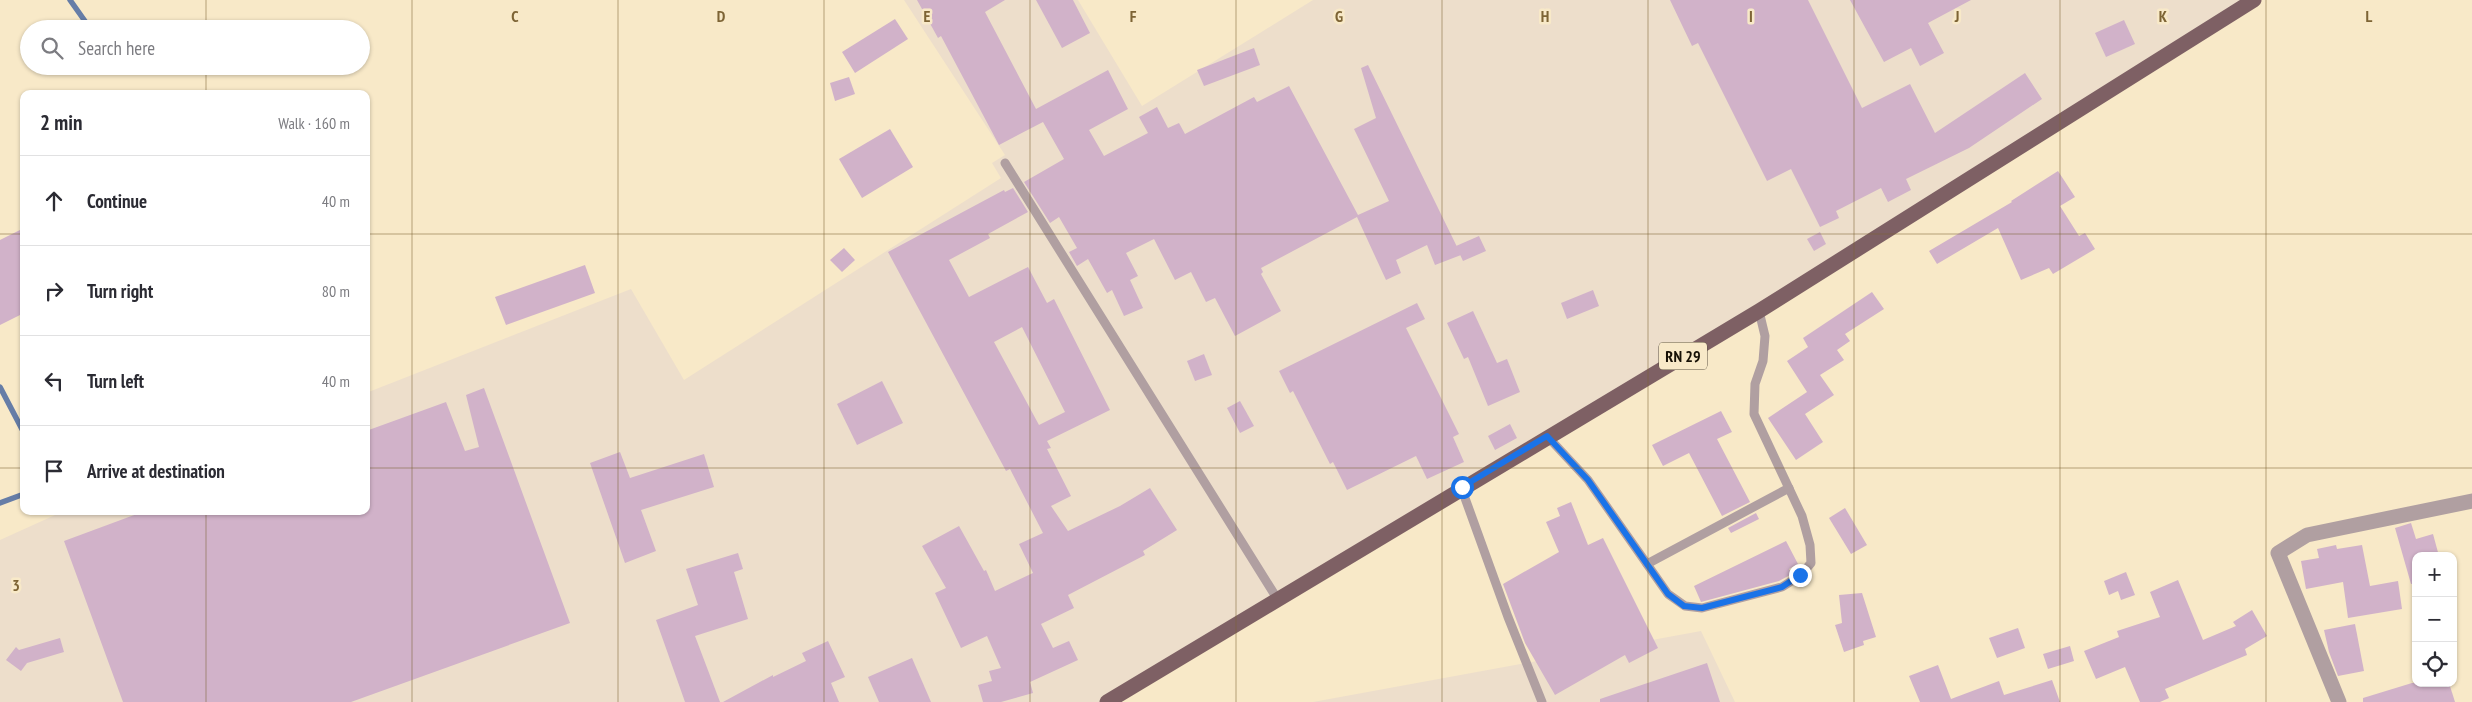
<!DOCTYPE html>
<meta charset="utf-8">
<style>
body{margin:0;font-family:"PT Sans Narrow",sans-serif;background:#f2f2f3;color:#2b2b33}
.controls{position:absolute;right:15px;bottom:15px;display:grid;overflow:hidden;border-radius:10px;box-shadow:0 1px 4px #0004}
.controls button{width:45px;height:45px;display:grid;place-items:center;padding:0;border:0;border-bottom:1px solid #e1e1e2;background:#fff;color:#2b2b33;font:25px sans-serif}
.stop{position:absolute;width:15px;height:15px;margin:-11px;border:4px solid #1a73e8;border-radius:50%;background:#fff}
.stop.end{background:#1a73e8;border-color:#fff;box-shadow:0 1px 5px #0008}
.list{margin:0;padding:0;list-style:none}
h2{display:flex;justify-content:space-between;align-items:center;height:65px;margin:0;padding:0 20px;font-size:21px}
h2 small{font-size:16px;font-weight:400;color:#7c7c81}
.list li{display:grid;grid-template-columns:32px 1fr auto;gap:15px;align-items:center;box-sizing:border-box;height:90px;padding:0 20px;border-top:1px solid #e1e1e2}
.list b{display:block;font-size:19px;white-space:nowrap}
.list em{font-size:16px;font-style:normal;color:#7c7c81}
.icon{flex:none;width:28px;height:28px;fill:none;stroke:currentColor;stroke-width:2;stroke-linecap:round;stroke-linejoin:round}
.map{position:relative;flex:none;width:2472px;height:702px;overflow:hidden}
.search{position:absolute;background:#fff;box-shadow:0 1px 4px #0004;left:20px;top:20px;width:350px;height:55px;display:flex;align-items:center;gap:12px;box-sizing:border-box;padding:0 18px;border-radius:28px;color:#7c7c81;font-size:19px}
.panel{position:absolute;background:#fff;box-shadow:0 1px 4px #0004;left:20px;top:90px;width:350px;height:425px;border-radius:10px}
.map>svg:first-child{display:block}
</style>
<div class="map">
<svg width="2472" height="702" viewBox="0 0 2472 702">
<rect width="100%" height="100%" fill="#f8e9c8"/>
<!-- industrial -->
<g fill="#eddecb">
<path d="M904 0H1078L1142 106 1313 0H2254L1107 702H0V540L64 511H366V393L631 289 684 380 1001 178 992 163 1005 155Z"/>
<path d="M1701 631 1735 702H1313Z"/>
</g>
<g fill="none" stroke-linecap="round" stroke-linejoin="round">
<!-- stream -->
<g stroke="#667da7" stroke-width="5.5">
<path d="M70 0 87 24 96 29"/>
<path d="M0 387 24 433"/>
<path d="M0 503 24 494"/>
</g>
</g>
<!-- building -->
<g fill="#d1b2c9" fill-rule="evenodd">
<path d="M917 0H1005L985 12 1036 109 1108 70 1128 109 1089 130 1104 156 1148 133 1139 117 1157 107 1168 128 1179 123 1185 134 1254 97 1257 102 1289 86 1358 215 1389 201 1354 129 1376 118 1361 68 1368 65 1461 255 1435 265 1427 245 1396 260 1401 273 1386 280 1357 217 1261 268 1263 272 1261 274 1281 311 1235 336 1215 298 1206 302 1191 272 1175 280 1154 239 1126 253 1138 276 1130 280 1143 308 1124 316 1112 290 1107 293 1088 259 1077 266 1069 252 1077 248 1059 217 1050 223 1024 182 1064 159 1043 122 999 145 941 36 938 38Z"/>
<path d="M1036 0H1073L1090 33 1062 48Z"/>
<path d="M1670 0H1808L1862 108 1910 84 1935 133 2025 73 2042 99 1969 148 1906 179 1911 190 1888 202 1881 188 1836 211 1839 218 1820 227 1791 169 1767 181 1698 43 1692 46Z"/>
<path d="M1850 0H1971L1928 23 1944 53 1920 66 1911 48 1884 62Z"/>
<path d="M895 19 908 39 855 73 842 52Z"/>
<path d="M2124 20 2135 44 2106 57 2095 33Z"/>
<path d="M1254 48 1260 65 1204 86 1197 70Z"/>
<path d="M849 77 855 94 835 101 830 83Z"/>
<path d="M890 129 913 167 862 198 839 159Z"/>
<path d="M2058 171 2075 197 2060 206 2079 236 2085 233 2095 249 2053 274 2049 268 2021 280 1998 228 1937 264 1929 251 2012 202 2011 201Z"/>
<path d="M1013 188 1028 212 988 234 990 238 949 260 969 297 1028 267 1047 303 1054 299 1110 410 1047 441 1051 448 1047 449 1071 496 1051 506 1068 531 1120 506 1150 488 1177 530 1143 551 1145 555 1068 595 1074 608 1041 624 1053 648 1069 641 1078 660 1030 682 1033 693 1001 702H983L978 685 992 681 989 671 1001 668 987 636 961 648 935 593 946 588 922 546 959 526 984 571 986 570 995 591 1033 573 1019 544 1043 533 1010 469 1006 471 888 252 1004 190 1005 192ZM1022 327 1065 412 1039 425 994 342Z"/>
<path d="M24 228V313L0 325V240Z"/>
<path d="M1820 232 1826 244 1814 251 1807 239Z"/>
<path d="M1479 236 1486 251 1463 261 1456 246Z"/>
<path d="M844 248 855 260 842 272 830 260Z"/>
<path d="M585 265 595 293 506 325 495 297Z"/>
<path d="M1593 290 1599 306 1567 319 1561 303Z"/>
<path d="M1872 292 1884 309 1845 334 1850 341 1837 350 1844 360 1820 375 1834 395 1805 414 1823 442 1796 460 1768 418 1807 392 1787 361 1808 347 1803 338Z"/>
<path d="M1417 303 1425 319 1406 328 1459 434 1453 437 1464 462 1427 479 1416 456 1347 490 1333 462 1330 464 1293 391 1290 393 1279 371Z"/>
<path d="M1473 311 1497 363 1507 359 1520 392 1488 406 1468 357 1464 359 1447 323Z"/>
<path d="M1204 354 1212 375 1195 381 1187 361Z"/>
<path d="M882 381 903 423 857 445 837 404Z"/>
<path d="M484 388 570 623 351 702H123L64 541 145 511H366V431L446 402 465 451 479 447 466 395Z"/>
<path d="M1240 401 1254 426 1240 433 1227 408Z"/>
<path d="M1721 411 1732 432 1717 439 1750 502 1722 516 1689 453 1663 466 1652 445Z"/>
<path d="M1510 424 1517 438 1495 450 1488 436Z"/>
<path d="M620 452 630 478 704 454 714 487 641 510 656 551 625 563 590 463Z"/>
<path d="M1571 502 1588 545 1603 538 1658 648 1629 663 1625 655 1555 695 1525 643 1503 584 1559 552 1546 522 1560 516 1557 508Z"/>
<path d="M1845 508 1867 545 1851 554 1829 518Z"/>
<path d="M1756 513 1759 519 1731 533 1728 528Z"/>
<path d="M2411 523 2416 539 2433 534 2439 556H2416V583L2411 584 2395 528Z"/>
<path d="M1786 541 1798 564 1789 569 1792 574 1779 581 1701 602 1694 586Z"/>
<path d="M2336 545 2337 549 2362 545 2370 586 2398 581 2402 609 2348 618 2343 582 2306 589 2301 561 2319 558 2317 549Z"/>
<path d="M738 553 743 569 734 572 748 619 695 636 720 702H685L656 620 698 605 686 569Z"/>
<path d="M2126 572 2135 595 2121 600 2118 591 2109 595 2104 581Z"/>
<path d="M2178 580 2203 640 2236 626 2233 622 2252 610 2267 636 2245 649 2247 655 2165 689 2169 698 2160 702H2140L2125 667 2096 679 2084 651 2119 637 2117 631 2160 617 2150 592Z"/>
<path d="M1862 593 1876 637 1863 641 1864 645 1844 652 1835 625 1842 623 1839 595Z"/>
<path d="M2355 624 2364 671 2338 676 2329 652 2324 630Z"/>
<path d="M2018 628 2025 648 1997 658 1989 638Z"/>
<path d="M60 638 64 652 27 663 21 671 6 660 16 647 19 650Z"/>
<path d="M828 641 845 677 831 683 839 702H723L773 675V677L806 661 802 653Z"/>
<path d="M2070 646 2074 661 2048 669 2043 654Z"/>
<path d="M912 658 931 702H879L868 677Z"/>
<path d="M1707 663 1720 702H1600V699Z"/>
<path d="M1938 665 1951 699 1999 681 2004 695 2052 680 2060 702H1920L1909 676Z"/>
<path d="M2412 683H2449L2455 702H2363V698Z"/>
</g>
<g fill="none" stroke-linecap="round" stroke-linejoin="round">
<!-- service -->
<g stroke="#b09fa1" stroke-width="9">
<path d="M1005 163 1278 600"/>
<path d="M1547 436 1588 480 1668 594 1685 606 1702 608 1782 587 1801 575 1811 563 1810 545 1802 516 1754 414 1755 384 1763 361 1765 336 1759 311"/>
<path d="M1461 487 1508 617 1542 702"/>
<path d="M1647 564 1789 488"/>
</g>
<!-- minor -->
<path stroke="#b09fa1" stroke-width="15" d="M2339 702 2278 553 2307 535 2472 501"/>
<!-- primary -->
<path stroke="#7e6064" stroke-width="15" d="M1107 702 1759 311 2254 0"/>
</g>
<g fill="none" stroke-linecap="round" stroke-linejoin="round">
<!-- route -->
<path stroke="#1a73e8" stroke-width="6" d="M1462 487 1547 436 1588 480 1668 594 1684 606 1702 608 1782 587 1800 575"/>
</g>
<!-- grid -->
<path fill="none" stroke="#7d6435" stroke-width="1" stroke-opacity="0.55" d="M206 0V29M412 0V702M618 0V702M824 0V702M1030 0V702M1236 0V702M1442 0V702M1648 0V702M1854 0V702M2060 0V702M2266 0V702M206 66V94M0 234H24M366 234H2472M0 468H24M366 468H2472M206 511V702"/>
<g text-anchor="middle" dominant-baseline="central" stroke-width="5" stroke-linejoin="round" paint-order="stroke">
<!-- shield labels -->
<rect fill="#f8e9c8" stroke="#5a5140" stroke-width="1" x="1659" y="342.5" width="48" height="27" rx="4"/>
<g font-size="16" font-weight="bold" fill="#161005">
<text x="1683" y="356">RN 29</text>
</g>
</g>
<g font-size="16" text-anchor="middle" font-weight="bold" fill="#7d6435" stroke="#f8e9c8" stroke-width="5" stroke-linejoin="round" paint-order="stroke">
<text x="515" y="22">C</text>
<text x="721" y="22">D</text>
<text x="927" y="22">E</text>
<text x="1133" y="22">F</text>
<text x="1339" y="22">G</text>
<text x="1545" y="22">H</text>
<text x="1751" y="22">I</text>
<text x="1957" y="22">J</text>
<text x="2163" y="22">K</text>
<text x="2369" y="22">L</text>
<text x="16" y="591">3</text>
</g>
</svg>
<div class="controls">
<button>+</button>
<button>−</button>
<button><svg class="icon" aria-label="locate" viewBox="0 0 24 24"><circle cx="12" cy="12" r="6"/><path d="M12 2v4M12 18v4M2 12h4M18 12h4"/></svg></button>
</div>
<div class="stop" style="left:1462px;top:487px"></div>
<div class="stop end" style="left:1800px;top:575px"></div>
<div class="search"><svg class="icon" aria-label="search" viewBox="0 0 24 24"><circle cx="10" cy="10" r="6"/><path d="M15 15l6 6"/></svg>Search here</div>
<section class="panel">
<h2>2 min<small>Walk · 160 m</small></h2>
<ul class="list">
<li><svg class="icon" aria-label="ahead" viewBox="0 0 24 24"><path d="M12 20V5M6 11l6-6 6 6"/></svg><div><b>Continue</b></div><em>40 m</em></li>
<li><svg class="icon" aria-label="right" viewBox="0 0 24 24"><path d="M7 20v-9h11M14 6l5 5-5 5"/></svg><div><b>Turn right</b></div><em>80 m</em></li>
<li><svg class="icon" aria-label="left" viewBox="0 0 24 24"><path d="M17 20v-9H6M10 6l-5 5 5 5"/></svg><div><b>Turn left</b></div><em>40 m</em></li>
<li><svg class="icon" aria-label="arrive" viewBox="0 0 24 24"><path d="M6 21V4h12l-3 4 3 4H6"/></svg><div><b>Arrive at destination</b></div></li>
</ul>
</section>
</div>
